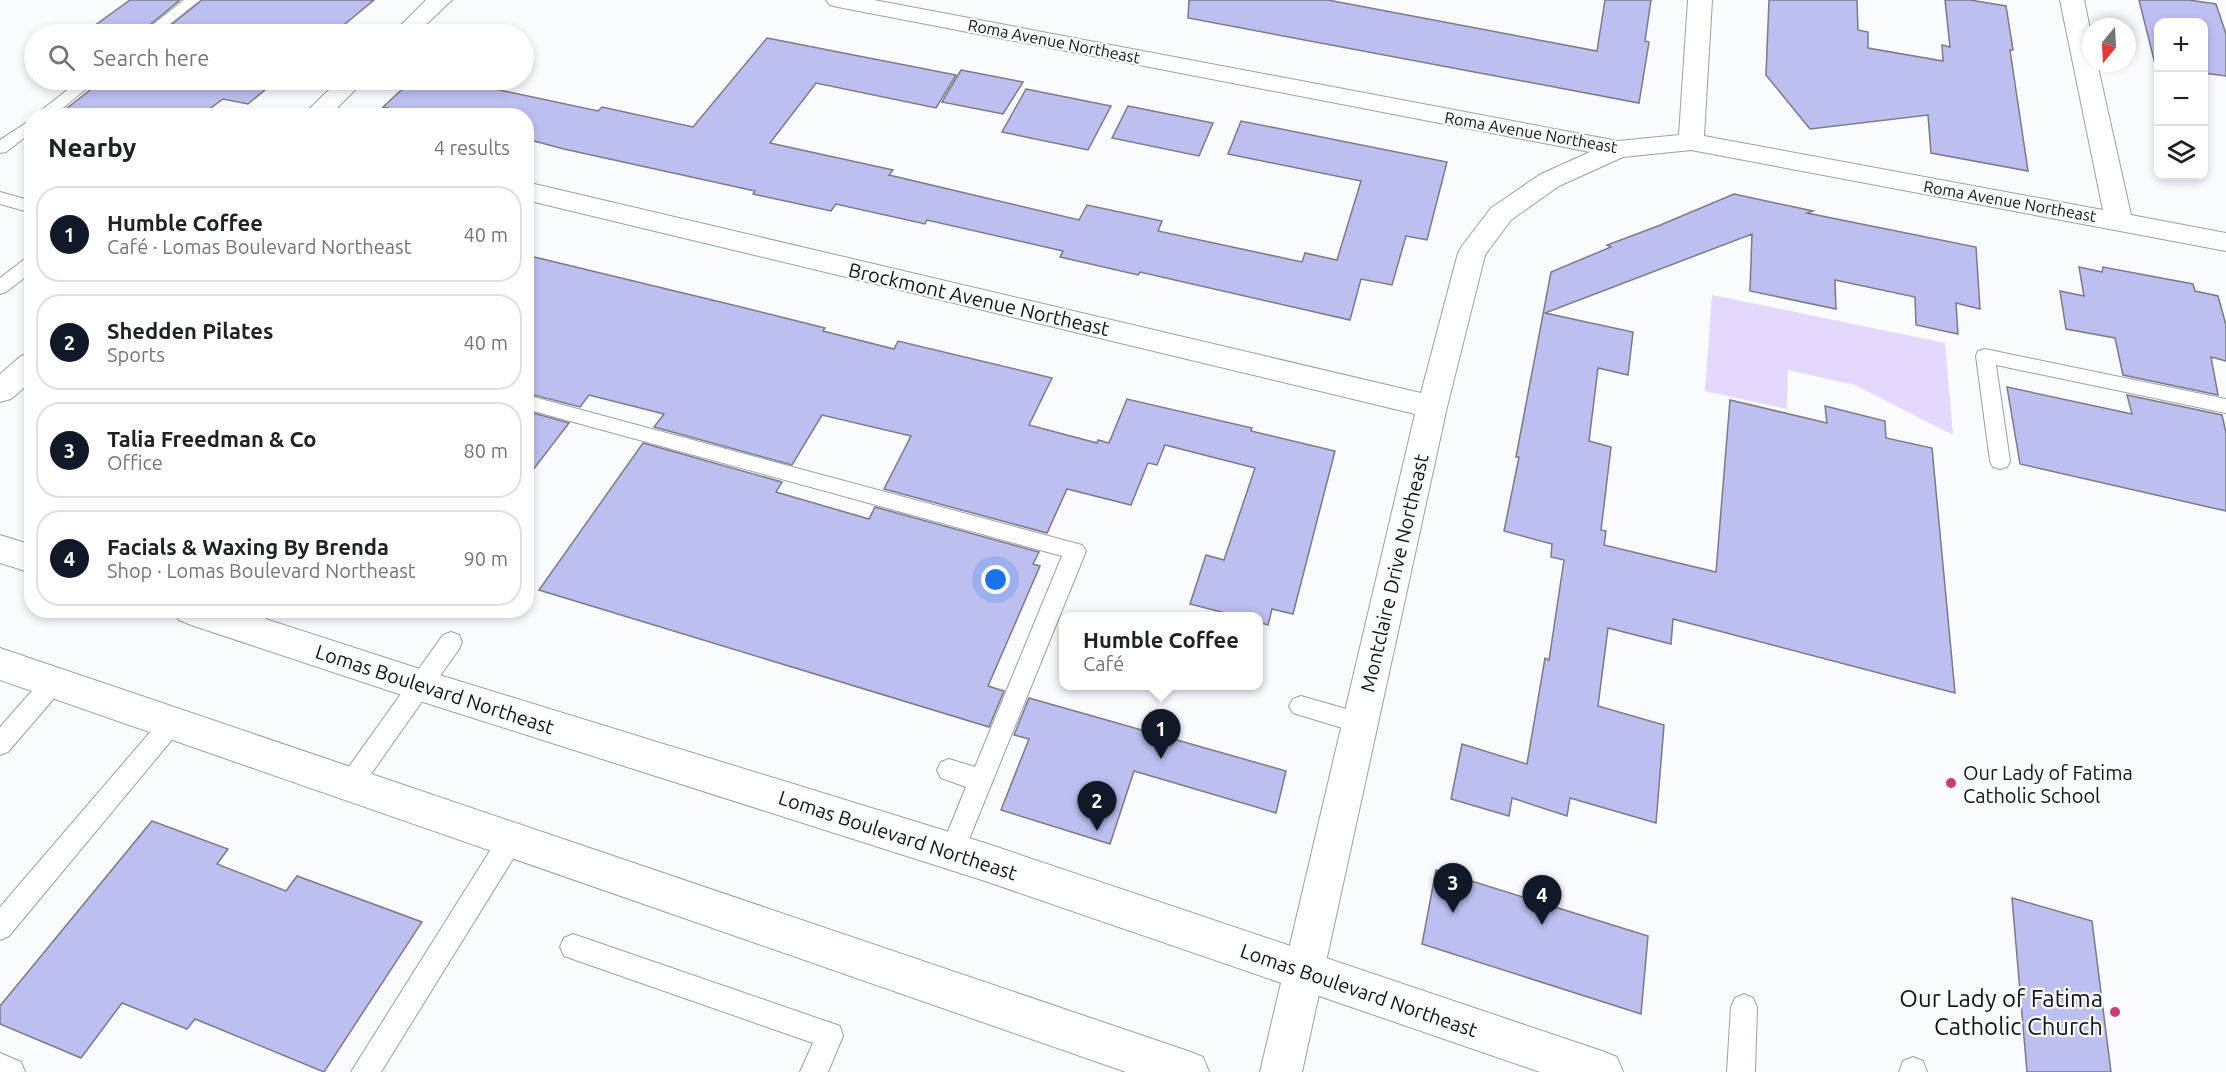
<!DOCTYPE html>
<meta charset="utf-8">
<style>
body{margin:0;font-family:Ubuntu,sans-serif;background:#f2f2f2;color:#202124}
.controls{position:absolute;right:18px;top:18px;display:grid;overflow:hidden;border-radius:12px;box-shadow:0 3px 9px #0003}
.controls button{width:54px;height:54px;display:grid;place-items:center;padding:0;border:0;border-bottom:2px solid #e0e0e0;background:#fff;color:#202124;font:30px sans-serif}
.compass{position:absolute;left:2082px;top:18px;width:54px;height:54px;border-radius:50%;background:#fff;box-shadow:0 3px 9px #0003;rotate:198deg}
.you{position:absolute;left:996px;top:580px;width:21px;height:21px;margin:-15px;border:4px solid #fff;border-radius:50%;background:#1a73e8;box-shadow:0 0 0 9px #1a73e833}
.badge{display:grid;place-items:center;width:39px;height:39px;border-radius:50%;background:#111827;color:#fff;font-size:20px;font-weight:700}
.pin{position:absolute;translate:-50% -50px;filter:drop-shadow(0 2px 3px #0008)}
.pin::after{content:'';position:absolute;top:32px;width:21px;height:18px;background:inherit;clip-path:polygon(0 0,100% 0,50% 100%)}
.popup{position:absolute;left:1059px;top:612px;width:204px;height:78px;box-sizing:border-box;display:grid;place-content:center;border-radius:12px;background:#fff;filter:drop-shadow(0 2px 4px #0005);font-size:20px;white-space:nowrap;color:#757577}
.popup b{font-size:22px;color:#202124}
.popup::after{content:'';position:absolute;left:50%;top:100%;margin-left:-12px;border:12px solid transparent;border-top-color:#fff}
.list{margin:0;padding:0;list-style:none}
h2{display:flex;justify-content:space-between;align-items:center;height:78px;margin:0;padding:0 24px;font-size:26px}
h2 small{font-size:20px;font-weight:400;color:#757577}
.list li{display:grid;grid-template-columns:39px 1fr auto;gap:18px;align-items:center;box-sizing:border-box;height:96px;margin:0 12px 12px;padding:0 12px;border:2px solid #e0e0e0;border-radius:24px}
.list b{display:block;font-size:22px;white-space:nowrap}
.list p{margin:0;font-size:20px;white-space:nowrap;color:#757577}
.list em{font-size:20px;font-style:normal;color:#757577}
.icon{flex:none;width:33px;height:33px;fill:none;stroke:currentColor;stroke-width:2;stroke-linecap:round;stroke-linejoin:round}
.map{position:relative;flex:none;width:2226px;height:1072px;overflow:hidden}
.search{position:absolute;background:#fff;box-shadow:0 3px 9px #0003;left:24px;top:24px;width:510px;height:66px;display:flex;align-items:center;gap:15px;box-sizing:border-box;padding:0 21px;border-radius:33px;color:#757577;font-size:22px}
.panel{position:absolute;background:#fff;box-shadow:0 3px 9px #0003;left:24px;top:108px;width:510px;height:510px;border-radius:24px}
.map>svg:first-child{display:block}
</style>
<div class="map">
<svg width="2226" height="1072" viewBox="0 0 2226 1072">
<rect width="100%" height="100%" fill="#f9fbfe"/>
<!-- green -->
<path fill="#e5d8fd" d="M1712 295 1945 343 1953 435 1855 385 1788 370 1787 409 1705 391Z"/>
<!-- building -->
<g fill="#bdbff1" stroke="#7a7b84" stroke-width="1.5">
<path d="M130 0H180L139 34H83Z"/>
<path d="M202 0H374L333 34H160Z"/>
<path d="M1189 0H1328L1597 51 1605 0H1651L1645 41 1649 42 1639 103 1188 18Z"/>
<path d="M1769 0H1857L1858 30 1868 32V48L1943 61 1942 45 1950 47 1945 0H1970L2006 6 2013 50H2010L2028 171 1931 153 1928 115 1810 129 1766 75Z"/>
<path d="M2139 0H2189L2216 4 2226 34V76L2204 73V22H2158V65L2155 64Z"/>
<path d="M767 38 956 75 936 108 816 83 770 143 893 170 889 175 1079 220 1087 205 1162 221 1158 231 1302 262 1305 253 1337 260 1361 181 1228 154 1241 121 1447 162 1427 240 1406 236 1392 285 1361 279 1350 320 1140 272 1138 275 1060 257 1063 251 927 220 925 224 836 204 831 211 753 194 755 191 564 149 526 139V116H422L383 107 412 80H453L598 111 602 107 693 127Z"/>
<path d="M961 70 1023 82 1003 114 942 102Z"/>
<path d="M103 80H277L248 104 223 99 200 116H57Z"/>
<path d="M1026 89 1111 106 1088 150 1002 132Z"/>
<path d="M1128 106 1213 123 1199 156 1112 138Z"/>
<path d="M1734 194 1813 211 1807 213 1976 247 1980 309 1956 303 1958 334 1916 325 1915 297 1835 280 1836 309 1750 291 1752 234 1545 313 1633 332 1628 375 1598 368 1589 441 1611 447 1601 530 1606 531 1604 545 1716 572 1730 400 1827 423 1825 406 1885 421 1886 438 1932 448 1955 693 1673 619 1671 644 1608 628 1598 706 1664 725 1656 823 1570 798 1567 816 1512 798 1509 816 1451 799 1462 744 1527 764 1545 658 1549 660 1564 560 1551 557 1552 544 1504 531 1519 457H1516L1551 272 1611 247 1607 245 1658 226Z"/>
<path d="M526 255 741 307 825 328 823 331 894 349 898 341 1052 378 1029 425 1097 443 1098 440 1109 443 1127 399 1252 428 1251 431 1335 451 1293 614 1272 609 1268 625 1258 622V616H1237L1190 604 1206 555 1224 560 1255 468 1165 445 1157 465 1148 463 1131 505 1067 489 1047 533 884 489 911 436 822 415 792 465 654 427 664 414 589 395 580 407 526 393Z"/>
<path d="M2079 267 2102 272 2103 267 2193 284 2195 291 2218 296 2226 325V361L2211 357 2218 395 2123 375 2115 338 2066 329 2060 291 2084 296Z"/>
<path d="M2007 387 2132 414 2127 395 2222 415 2226 433V511L2020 464Z"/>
<path d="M526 411 569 423 526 479Z"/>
<path d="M643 443 782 482 776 492 869 519 875 507 1039 552 1033 564 1040 566 988 686 1004 691 989 727 539 590Z"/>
<path d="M1029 698 1286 771 1276 813 1134 771 1110 844 1001 810 1029 739 1014 735Z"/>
<path d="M152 821 228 849 217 864 286 891 297 876 422 922 324 1072 195 1019 187 1029 122 1003 81 1058 0 1024V1006Z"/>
<path d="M1436 870 1648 936 1641 1014 1422 944Z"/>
<path d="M2012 898 2092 921 2111 1072H2027Z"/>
</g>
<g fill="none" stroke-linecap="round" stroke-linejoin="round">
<defs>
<g id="service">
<path d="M184 0H200L157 34H141Z"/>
<path d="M80 80H97L53 116H34Z"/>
<path d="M32 119V132L6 152 0 153V140Z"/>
<path d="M0 192 32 201V213L0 204Z"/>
<path d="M32 256V272L6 292 0 294V278L26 258Z"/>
<path d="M1985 349 2226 399V413L1996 365 2010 461 2007 467 2000 469 1993 467 1990 461 1976 356 1978 351Z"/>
<path d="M526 395 1082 545 1086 551 961 859 952 863 943 859 940 851 966 787 941 778 937 770 941 762 949 759 975 767 1062 556 526 409Z"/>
<path d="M246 610H271C264 624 254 639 238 634L235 627Z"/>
<path d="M451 632 459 635 462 642 459 649 359 791 351 794 343 791 339 783 343 775 443 635Z"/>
<path d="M54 672 62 675 65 682 62 689 8 752 0 755V727L46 675Z"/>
<path d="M1301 696 1367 715 1371 722 1367 729 1359 733 1293 713 1289 706 1293 699Z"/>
<path d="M172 712 180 716 184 723 180 730 9 936 0 940V907L164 716Z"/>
<path d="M512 826 521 830 524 838 521 846 381 1072H351L503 830Z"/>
<path d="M573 934 840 1026 843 1036 828 1072H800L813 1043 564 956 560 947 564 938Z"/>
<path d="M1744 994 1753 998 1757 1007 1755 1072H1727L1731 1007 1735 998Z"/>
<path d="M0 1053 21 1062 25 1072H0Z"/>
<path d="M1913 1057 1923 1061 1927 1072H1899L1903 1061Z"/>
</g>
<path id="minor" d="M826 0H874L1618 141 1679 135 1688 0H1712L1704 136 2103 210 2060 0H2084L2091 34V63H2097L2131 215 2226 233V251L1691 150 1623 157 1559 186 1511 220 1485 255 1447 407 1302 1072H1260L1415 414 526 200V182L1421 393 1458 253 1462 246 1491 208 1541 174 1590 152 838 7 830 5Z"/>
<g id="tertiary">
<path d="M426 0H452L416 34H392Z"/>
<path d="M339 80H365L329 116H302Z"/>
<path d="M32 353V381L11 399 0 402V374L21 356Z"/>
</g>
<g id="secondary">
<path d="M0 535 32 545V573L0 563Z"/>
<path d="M174 610H238L420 669 985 843 1602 1051 1617 1057 1623 1072H1540L985 881 420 701 191 625 179 620Z"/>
<path d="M0 648 1188 1051 1203 1057 1209 1072H1126L0 680Z"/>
</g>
</defs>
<!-- service casing -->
<use href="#service" stroke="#9b9fa8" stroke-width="2"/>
<!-- minor casing -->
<use href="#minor" stroke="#9b9fa8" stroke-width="2"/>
<!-- tertiary casing -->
<use href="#tertiary" stroke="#9b9fa8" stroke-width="2"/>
<!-- secondary casing -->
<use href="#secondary" stroke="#9b9fa8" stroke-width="2"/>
<!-- service -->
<use href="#service" fill="#fff" fill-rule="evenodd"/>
<!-- minor -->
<use href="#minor" fill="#fff" fill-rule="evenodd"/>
<!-- tertiary -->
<use href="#tertiary" fill="#fff" fill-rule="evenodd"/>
<!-- secondary -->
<use href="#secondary" fill="#fff" fill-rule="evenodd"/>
</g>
<!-- markers -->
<g fill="#c63d78" stroke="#f9fbfe" stroke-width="2">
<circle cx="1951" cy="783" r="6"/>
<circle cx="2115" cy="1012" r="6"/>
</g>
<g text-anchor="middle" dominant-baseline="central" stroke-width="4.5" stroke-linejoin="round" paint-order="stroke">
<!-- far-street labels -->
<g font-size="16" fill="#131518" stroke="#f9fbfe">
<text transform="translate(1054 41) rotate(11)">Roma Avenue Northeast</text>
<text transform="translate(1531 132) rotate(10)">Roma Avenue Northeast</text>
<text transform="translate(2010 201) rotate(10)">Roma Avenue Northeast</text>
</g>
<!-- street labels -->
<g font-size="20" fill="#131518" stroke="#f9fbfe">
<text transform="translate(979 299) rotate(13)">Brockmont Avenue Northeast</text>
<text transform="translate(1394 573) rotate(-77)">Montclaire Drive Northeast</text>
<text transform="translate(435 689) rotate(18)">Lomas Boulevard Northeast</text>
<text transform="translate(898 835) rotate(18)">Lomas Boulevard Northeast</text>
<text transform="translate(1359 990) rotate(19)">Lomas Boulevard Northeast</text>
</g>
<!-- poi labels -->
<g font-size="20" fill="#131518" stroke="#f9fbfe" text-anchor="start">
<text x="1963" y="772">Our Lady of Fatima<tspan x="1963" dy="23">Catholic School</tspan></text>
</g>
<!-- near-poi labels -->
<g font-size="24" fill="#131518" stroke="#f9fbfe" text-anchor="end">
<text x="2103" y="998">Our Lady of Fatima<tspan x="2103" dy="28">Catholic Church</tspan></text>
</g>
</g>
</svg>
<div class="controls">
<button>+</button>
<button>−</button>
<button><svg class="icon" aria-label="layers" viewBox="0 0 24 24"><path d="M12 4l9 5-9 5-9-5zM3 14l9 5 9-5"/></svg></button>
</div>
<svg class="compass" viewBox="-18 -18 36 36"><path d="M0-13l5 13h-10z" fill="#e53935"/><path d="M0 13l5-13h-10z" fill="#757577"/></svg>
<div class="you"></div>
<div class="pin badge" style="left:1161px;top:759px">1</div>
<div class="popup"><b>Humble Coffee</b>Café</div>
<div class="pin badge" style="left:1097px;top:831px">2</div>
<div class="pin badge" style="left:1453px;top:913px">3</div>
<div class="pin badge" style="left:1542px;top:925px">4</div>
<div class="search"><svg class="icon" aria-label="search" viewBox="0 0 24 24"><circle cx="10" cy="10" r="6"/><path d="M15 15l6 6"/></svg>Search here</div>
<section class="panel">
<h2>Nearby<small>4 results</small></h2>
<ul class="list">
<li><span class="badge">1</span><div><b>Humble Coffee</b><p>Café · Lomas Boulevard Northeast</p></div><em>40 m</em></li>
<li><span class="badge">2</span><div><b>Shedden Pilates</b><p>Sports</p></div><em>40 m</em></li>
<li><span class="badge">3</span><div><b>Talia Freedman &amp; Co</b><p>Office</p></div><em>80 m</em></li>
<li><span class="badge">4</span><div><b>Facials &amp; Waxing By Brenda</b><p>Shop · Lomas Boulevard Northeast</p></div><em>90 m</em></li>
</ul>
</section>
</div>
